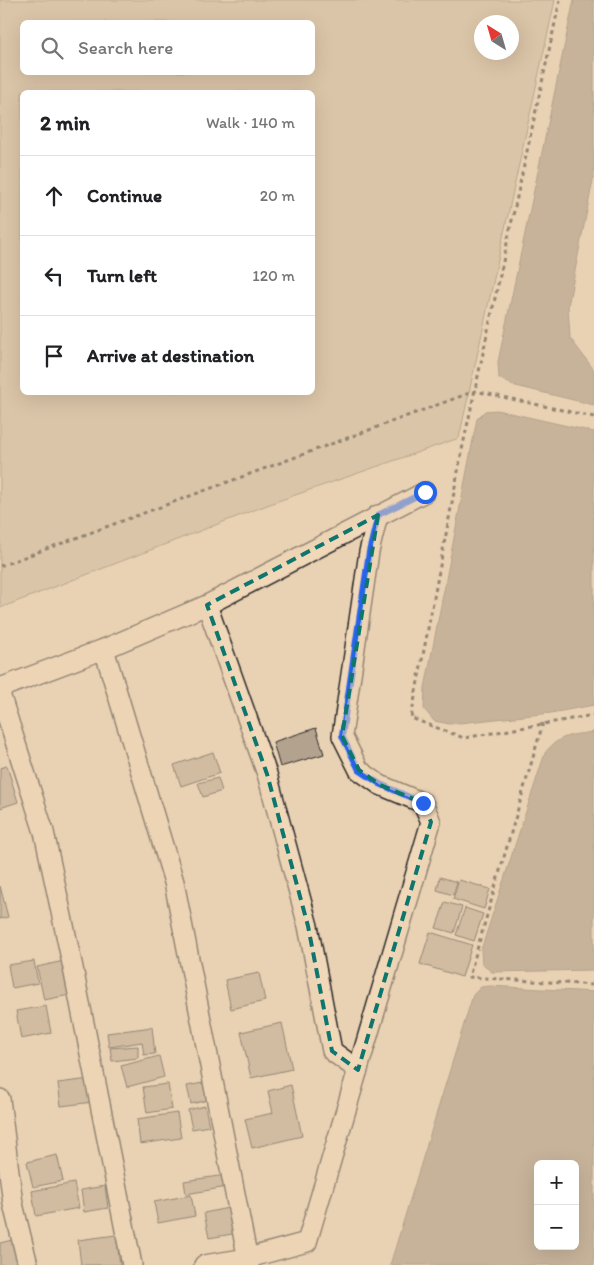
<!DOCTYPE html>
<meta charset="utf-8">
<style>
body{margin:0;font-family:Itim,sans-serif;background:#f2f2f2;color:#202124}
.controls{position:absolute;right:15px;bottom:15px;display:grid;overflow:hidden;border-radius:8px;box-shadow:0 5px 20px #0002}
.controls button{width:45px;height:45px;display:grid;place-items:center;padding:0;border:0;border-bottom:1px solid #e0e0e0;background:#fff;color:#202124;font:25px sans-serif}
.compass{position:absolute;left:474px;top:15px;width:45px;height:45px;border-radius:50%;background:#fff;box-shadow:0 5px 20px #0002;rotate:323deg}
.stop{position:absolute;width:15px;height:15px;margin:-11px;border:4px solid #2563eb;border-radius:50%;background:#fff}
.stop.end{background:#2563eb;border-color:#fff;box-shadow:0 1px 5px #0008}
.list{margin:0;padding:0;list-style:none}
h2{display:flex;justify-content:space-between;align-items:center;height:65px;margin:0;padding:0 20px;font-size:21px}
h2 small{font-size:16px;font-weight:400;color:#757577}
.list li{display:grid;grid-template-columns:32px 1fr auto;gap:15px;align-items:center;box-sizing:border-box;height:80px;padding:0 20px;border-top:1px solid #e0e0e0}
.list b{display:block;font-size:19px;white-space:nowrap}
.list em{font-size:16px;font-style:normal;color:#757577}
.icon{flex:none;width:28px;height:28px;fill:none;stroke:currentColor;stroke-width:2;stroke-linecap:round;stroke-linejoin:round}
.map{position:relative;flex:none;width:594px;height:1265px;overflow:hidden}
.search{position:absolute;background:#fff;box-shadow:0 5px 20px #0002;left:20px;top:20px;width:295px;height:55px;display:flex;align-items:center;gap:12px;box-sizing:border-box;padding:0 18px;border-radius:8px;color:#757577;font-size:19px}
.panel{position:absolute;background:#fff;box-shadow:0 5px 20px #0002;left:20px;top:90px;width:295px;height:305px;border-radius:8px}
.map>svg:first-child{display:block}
</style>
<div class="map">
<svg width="594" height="1265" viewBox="0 0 594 1265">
<rect width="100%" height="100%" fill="#e9d1b3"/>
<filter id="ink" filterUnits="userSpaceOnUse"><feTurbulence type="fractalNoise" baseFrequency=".02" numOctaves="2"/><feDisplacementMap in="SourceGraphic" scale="10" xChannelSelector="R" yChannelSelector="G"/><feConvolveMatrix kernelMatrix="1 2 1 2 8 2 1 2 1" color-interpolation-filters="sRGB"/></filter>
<g filter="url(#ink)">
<!-- green -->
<path fill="#c9b69c" stroke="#7a7064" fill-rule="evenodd" d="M0 0H555L459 438 275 502 0 608ZM22 22H312V72H22ZM482 22H512V52H482ZM22 92H312V392H22Z"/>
<!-- water -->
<g fill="#9e8f7d" stroke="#70675c" fill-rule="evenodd">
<path d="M574 0H594V175L568 306 570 338 594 370V405L512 385 499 378 498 362Z"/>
<path d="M497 410 594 432V705L551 713 450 724 434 721 424 709 425 688 477 419 485 411Z"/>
<path d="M594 732V970L492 972 482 964 481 950 545 753C560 734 572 735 594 732Z"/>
<path d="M490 986 594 992V1265H390L473 995 481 987ZM538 1164H575V1246H538Z"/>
</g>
<!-- building -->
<g fill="#b3a28e" stroke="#2b2b2b">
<path d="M316 728 324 754 280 767 273 742Z"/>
<path d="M213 752 220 773 181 786 174 765Z"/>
<path d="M7 766 18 802 0 808V768Z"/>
<path d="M218 778 222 791 203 797 198 783Z"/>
<path d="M440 877 457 882 453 895 437 890Z"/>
<path d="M459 880 490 889 484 909 453 899Z"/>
<path d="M0 886 8 917 0 919Z"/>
<path d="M445 902 462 907 454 933 436 928Z"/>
<path d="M465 908 483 914 474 941 456 935Z"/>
<path d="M430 932 472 945 462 977 420 964Z"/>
<path d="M68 960 75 994 44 1000 37 967Z"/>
<path d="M34 961 38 983 12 988 8 965Z"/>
<path d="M259 973 265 1001 231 1009 225 980Z"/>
<path d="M46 1006 51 1033 21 1039 16 1011Z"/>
<path d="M282 1023 292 1069 251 1078 241 1032Z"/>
<path d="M152 1027 155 1054 144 1055 142 1042 109 1047 107 1033Z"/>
<path d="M138 1046V1058L112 1061 110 1048Z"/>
<path d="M159 1056 164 1077 127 1087 121 1066Z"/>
<path d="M90 1079 93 1102 61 1106 58 1083Z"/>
<path d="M203 1083 208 1100 191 1104 187 1086Z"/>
<path d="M168 1084 172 1109 147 1113 143 1087Z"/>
<path d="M291 1085 302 1136 252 1148 245 1119 273 1113 268 1091Z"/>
<path d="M205 1106 209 1126 192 1129 188 1110Z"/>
<path d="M177 1113 181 1138 140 1144 137 1119Z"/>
<path d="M57 1155 63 1181 33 1187 27 1162Z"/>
<path d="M226 1175 227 1187 186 1194 184 1181Z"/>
<path d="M74 1183 79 1208 36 1216 32 1191Z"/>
<path d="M105 1186 108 1208 84 1212 81 1190Z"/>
<path d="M191 1195 195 1216 158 1223 154 1202Z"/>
<path d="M233 1207 238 1233 209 1238 204 1213Z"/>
<path d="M116 1235 120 1265H81L78 1240Z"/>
<path d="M12 1240 18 1265H0V1243Z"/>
</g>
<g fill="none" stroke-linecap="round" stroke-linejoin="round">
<defs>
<g id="minor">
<path d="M207 605 267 774 308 926 332 1051 358 1070"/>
<path d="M104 649 174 882 249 1265"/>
<path d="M0 688 104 649 207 605 425 492"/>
<path d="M0 694 44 832 73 968 132 1265"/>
<path d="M0 1099 13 1204 28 1265"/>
<path d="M204 1265 248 1258 307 1242 431 822 423 803 380 785 359 770 342 736 369 552 378 515"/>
</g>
</defs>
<!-- minor casing -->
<use href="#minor" stroke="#2b2b2b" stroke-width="22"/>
<!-- path -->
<g stroke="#2b2b2b" stroke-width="3" stroke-dasharray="4 4" stroke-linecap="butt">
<path d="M560 0 463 445 411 718 464 738 594 715"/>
<path d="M0 566 475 391 594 417"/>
<path d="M543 723 469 977 594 985"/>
</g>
<!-- minor -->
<use href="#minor" stroke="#f1d8b9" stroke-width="19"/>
</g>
</g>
<g fill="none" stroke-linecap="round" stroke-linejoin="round" filter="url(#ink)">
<!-- route -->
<path stroke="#2563eb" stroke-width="6" d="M423 803 380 784 359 770 342 736 369 552 378 515 425 492"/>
</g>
<!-- marked area -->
<path d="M0 0H594V1265H0ZM378 515 342 736 359 770 380 785 423 803 431 822 358 1070 332 1051 308 926 267 774 207 605Z" fill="#e9d1b3" fill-opacity=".55" fill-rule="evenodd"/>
<path fill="none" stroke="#0f766e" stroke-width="4" stroke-dasharray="10 6" stroke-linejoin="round" d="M378 515 342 736 359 770 380 785 423 803 431 822 358 1070 332 1051 308 926 267 774 207 605Z"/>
</svg>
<div class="controls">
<button>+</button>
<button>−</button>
</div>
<svg class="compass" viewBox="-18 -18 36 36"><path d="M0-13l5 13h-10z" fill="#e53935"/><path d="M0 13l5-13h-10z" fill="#757577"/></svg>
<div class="stop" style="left:425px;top:492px"></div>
<div class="stop end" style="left:423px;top:803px"></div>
<div class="search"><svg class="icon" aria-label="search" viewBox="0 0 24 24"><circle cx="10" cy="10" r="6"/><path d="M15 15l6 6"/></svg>Search here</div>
<section class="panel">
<h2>2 min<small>Walk · 140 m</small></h2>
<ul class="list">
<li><svg class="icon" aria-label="ahead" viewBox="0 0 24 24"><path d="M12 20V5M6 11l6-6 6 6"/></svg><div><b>Continue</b></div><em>20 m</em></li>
<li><svg class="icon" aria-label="left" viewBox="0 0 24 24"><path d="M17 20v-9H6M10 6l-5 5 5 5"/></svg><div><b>Turn left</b></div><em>120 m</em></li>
<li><svg class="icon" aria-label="arrive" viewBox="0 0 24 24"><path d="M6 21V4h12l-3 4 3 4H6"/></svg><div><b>Arrive at destination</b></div></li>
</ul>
</section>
</div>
